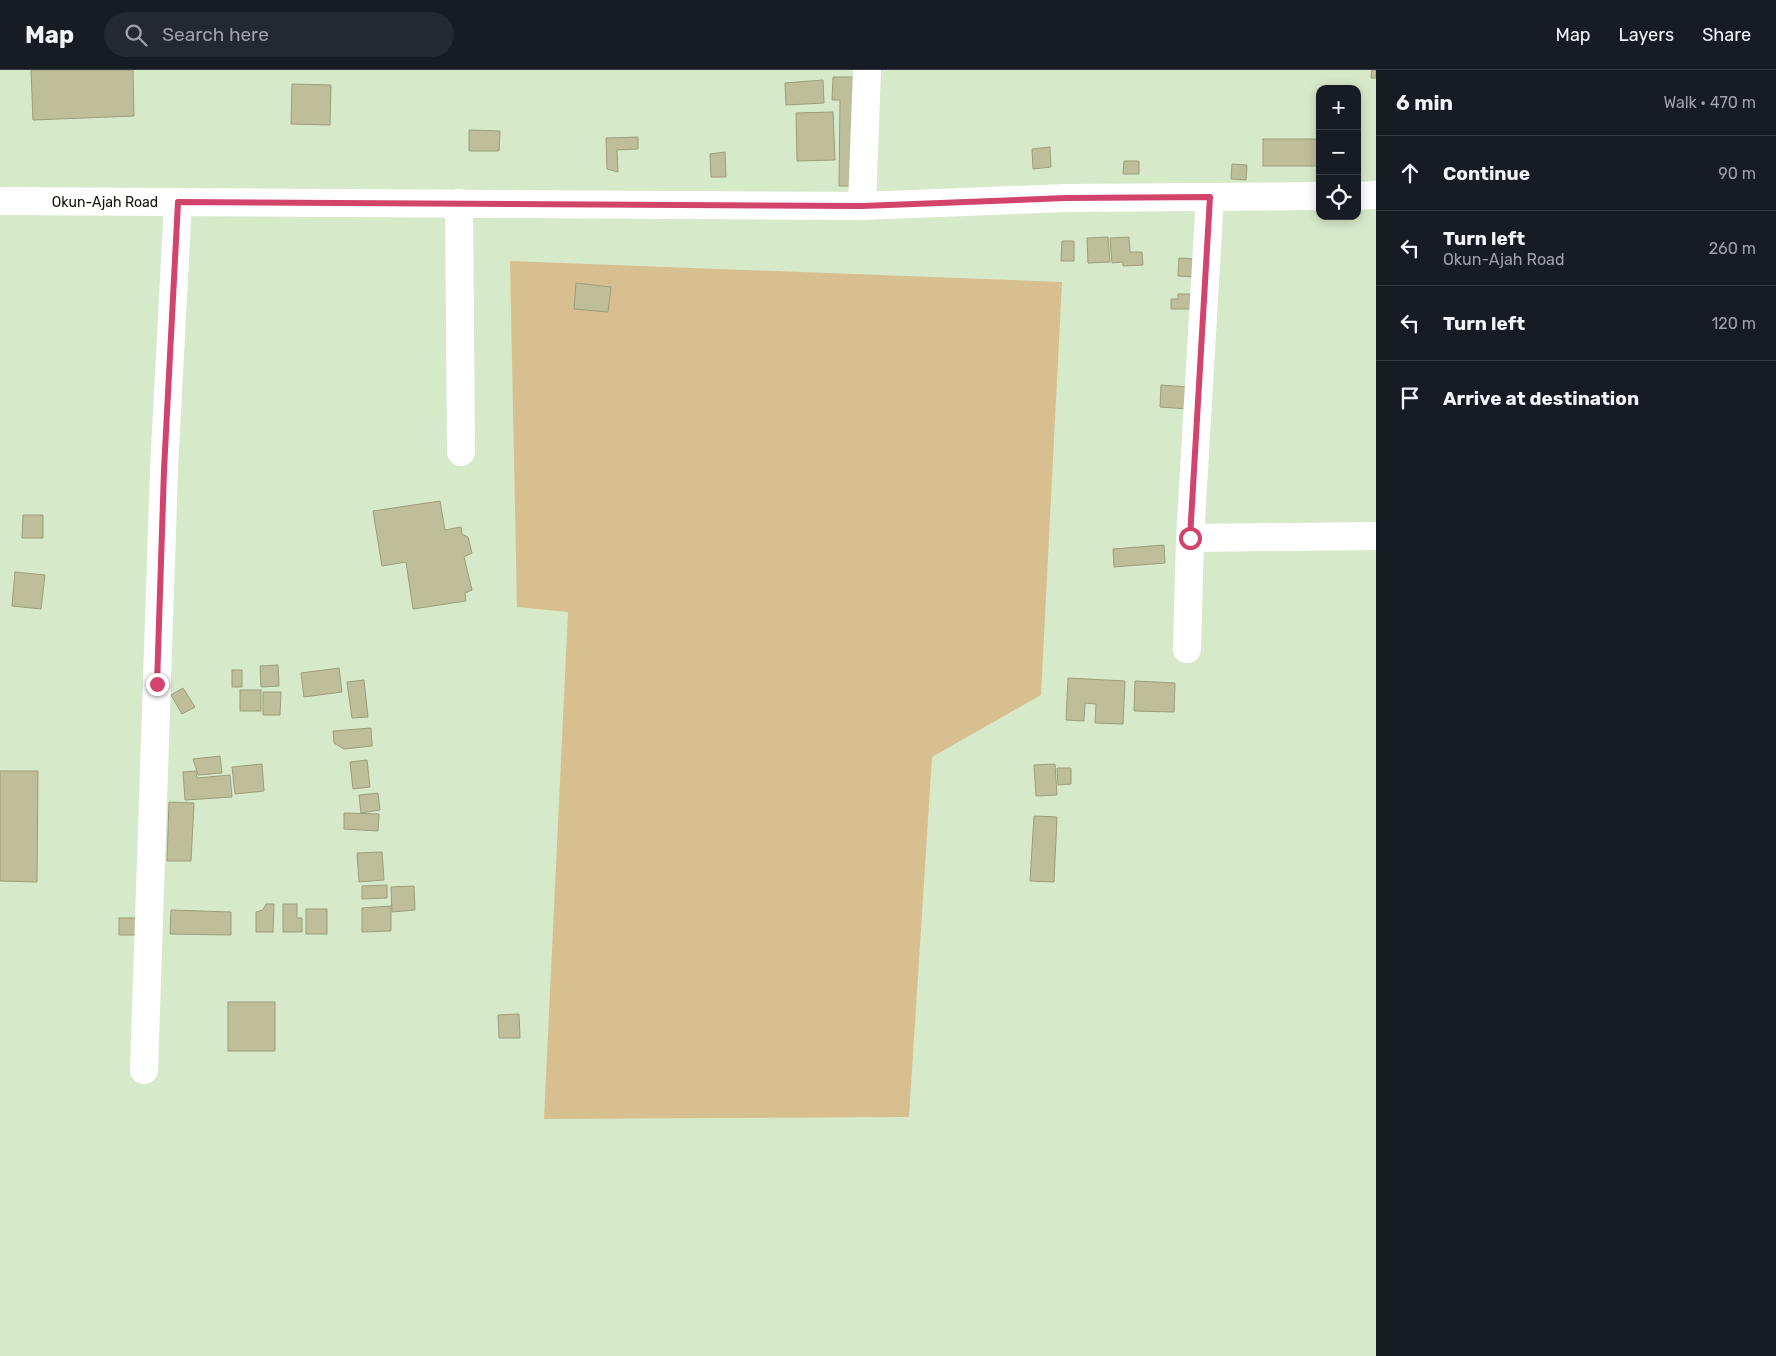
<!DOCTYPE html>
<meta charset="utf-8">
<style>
body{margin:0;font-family:Rubik,sans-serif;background:#242831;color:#f1f3f6}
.controls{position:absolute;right:15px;top:15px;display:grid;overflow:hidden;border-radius:10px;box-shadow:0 2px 12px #0003}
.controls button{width:45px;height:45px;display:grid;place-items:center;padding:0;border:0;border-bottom:1px solid #363941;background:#171b24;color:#f1f3f6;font:25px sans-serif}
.stop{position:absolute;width:15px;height:15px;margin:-11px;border:4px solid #d2446c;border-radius:50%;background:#fff}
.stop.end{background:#d2446c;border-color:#fff;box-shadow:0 1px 5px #0008}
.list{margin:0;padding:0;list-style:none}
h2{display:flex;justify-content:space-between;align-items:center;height:65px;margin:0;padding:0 20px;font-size:21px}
h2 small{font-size:16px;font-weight:400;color:#9ea1a6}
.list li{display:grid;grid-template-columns:32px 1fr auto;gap:15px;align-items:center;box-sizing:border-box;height:75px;padding:0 20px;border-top:1px solid #363941}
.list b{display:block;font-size:19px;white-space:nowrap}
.list p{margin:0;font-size:16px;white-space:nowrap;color:#9ea1a6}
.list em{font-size:16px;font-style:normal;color:#9ea1a6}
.icon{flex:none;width:28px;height:28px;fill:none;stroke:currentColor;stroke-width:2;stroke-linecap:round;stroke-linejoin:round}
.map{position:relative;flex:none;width:1376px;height:1286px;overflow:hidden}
header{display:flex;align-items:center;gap:30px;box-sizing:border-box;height:70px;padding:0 25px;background:#171b24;border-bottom:1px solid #363941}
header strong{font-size:24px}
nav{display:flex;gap:28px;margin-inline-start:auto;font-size:18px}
.search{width:350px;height:45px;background:#242831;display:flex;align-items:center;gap:12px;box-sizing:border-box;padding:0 18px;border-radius:28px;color:#9ea1a6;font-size:19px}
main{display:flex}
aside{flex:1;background:#171b24}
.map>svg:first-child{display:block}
</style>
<header>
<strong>Map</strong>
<div class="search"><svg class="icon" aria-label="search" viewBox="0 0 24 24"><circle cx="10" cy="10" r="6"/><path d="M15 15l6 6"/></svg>Search here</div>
<nav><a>Map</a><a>Layers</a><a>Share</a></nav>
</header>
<main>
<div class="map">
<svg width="1376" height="1286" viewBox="0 0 1376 1286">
<rect width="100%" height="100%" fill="#d6e9c8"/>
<!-- green -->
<path fill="#d8bf90" d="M510 191 1062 212 1041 625 932 687 909 1047 544 1049 568 542 517 537Z"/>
<!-- building -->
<g fill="#bebe9a" stroke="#9d9d7a">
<path d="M31 0H133L134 46 33 50Z"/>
<path d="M1372 0H1376V8H1371Z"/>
<path d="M833 7H858L857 116H839L840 30H832Z"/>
<path d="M823 10 824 33 786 35 785 13Z"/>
<path d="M292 14 331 15 330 55 291 54Z"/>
<path d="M833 42 835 90 797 91 796 43Z"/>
<path d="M469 60 500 61 499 81H469Z"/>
<path d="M638 67V79L617 80 618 102 607 99 606 68Z"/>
<rect x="1263" y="69" width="57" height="27"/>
<path d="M1050 77 1051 97 1033 99 1032 79Z"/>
<path d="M725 82 726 107H711L710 84Z"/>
<path d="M1124 91H1139V104H1123Z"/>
<path d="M1232 94 1247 95 1246 110 1231 109Z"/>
<path d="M1108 167 1110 192 1088 193 1087 168Z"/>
<path d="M1129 167 1130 182H1142L1143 195 1123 196V192L1112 193 1110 168Z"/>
<path d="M1062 171H1074V191H1061Z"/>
<path d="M1179 188 1197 189 1196 207 1178 206Z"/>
<path d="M576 213 611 217 608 242 574 239Z"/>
<path d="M1178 224H1194V239H1171V229H1178Z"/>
<path d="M1161 315 1189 317 1188 339 1160 337Z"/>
<path d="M440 431 445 460 461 457 462 464 468 467 472 483 464 487 472 520 465 523 466 531 413 539 406 492 382 496 373 441Z"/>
<path d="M23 445H43V468H22Z"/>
<path d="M1164 475 1165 493 1114 497 1113 479Z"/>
<path d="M15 502 45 505 41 539 12 536Z"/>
<path d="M278 595 279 616 261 617 260 596Z"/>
<path d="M339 598 342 622 304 627 301 603Z"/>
<rect x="232" y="600" width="10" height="17"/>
<path d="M1068 608 1125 611 1123 654 1095 653 1096 634 1085 633 1084 651 1066 650Z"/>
<path d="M364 610 368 647 352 648 347 612Z"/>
<path d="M1135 611 1175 613 1174 642 1134 641Z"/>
<path d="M183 618 195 637 182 644 171 625Z"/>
<rect x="240" y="620" width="21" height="21"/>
<path d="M263 622H281L280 645H263Z"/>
<path d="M371 658 372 676 344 679 334 673 333 661Z"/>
<path d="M220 686 222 703 198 705 193 689Z"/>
<path d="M367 690 370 717 353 719 350 692Z"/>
<path d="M262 694 264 721 235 724 232 697Z"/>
<path d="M1055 694 1057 725 1036 726 1034 695Z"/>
<path d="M1057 698H1071V714L1058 715Z"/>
<path d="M0 701H38L37 812 0 811Z"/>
<path d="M196 701 197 708 230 705 232 727 185 730 183 702Z"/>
<path d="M378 723 380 740 361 743 359 725Z"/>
<path d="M169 732 194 733 191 791H167Z"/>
<path d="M344 743 379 744 378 761 344 759Z"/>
<path d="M1034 746 1057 747 1054 812 1030 811Z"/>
<path d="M382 782 384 810 359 812 357 783Z"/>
<path d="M387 815V828L362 829V816Z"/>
<path d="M414 816 415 840 392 842 391 817Z"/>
<path d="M266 834H274L273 862H256V842L263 840Z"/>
<path d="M283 834H297V848H302V862H283Z"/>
<path d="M391 836V861L362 862V838Z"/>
<rect x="306" y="839" width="21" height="25"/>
<path d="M171 840 231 842V865L170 864Z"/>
<rect x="119" y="848" width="18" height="17"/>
<rect x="228" y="932" width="47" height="49"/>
<path d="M519 944 520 968H499L498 945Z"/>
</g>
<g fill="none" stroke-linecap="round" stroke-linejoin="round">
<!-- minor -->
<g stroke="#fff" stroke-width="28">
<path d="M1357 126 1376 125"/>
<path d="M0 131 862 136 1066 128 1320 126"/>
<path d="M459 133 461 382"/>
<path d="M862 136 867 0"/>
<path d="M1190 468 1376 466"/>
<path d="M1187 579 1190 468 1210 127"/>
<path d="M144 1000 164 400 178 132"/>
</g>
</g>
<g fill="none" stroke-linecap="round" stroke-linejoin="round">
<!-- route -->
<path stroke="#d2446c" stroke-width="6" d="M157 614 164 400 178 132 862 136 1066 128 1210 127 1190 468"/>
</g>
<g text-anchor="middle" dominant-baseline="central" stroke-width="5" stroke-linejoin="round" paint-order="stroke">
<!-- street labels -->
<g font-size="14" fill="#0d1308" stroke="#fff">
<text x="105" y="132">Okun-Ajah Road</text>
</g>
</g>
</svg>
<div class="controls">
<button>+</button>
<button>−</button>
<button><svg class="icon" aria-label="locate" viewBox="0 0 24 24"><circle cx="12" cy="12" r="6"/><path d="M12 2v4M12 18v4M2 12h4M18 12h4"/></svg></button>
</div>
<div class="stop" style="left:1190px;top:468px"></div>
<div class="stop end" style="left:157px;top:614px"></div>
</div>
<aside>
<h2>6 min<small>Walk · 470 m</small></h2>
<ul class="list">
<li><svg class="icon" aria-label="ahead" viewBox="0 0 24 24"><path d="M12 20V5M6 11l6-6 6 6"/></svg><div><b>Continue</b></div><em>90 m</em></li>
<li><svg class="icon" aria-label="left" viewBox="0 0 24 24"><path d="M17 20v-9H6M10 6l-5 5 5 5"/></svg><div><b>Turn left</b><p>Okun-Ajah Road</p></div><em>260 m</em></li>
<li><svg class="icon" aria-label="left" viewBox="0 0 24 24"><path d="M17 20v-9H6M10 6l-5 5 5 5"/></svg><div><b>Turn left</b></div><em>120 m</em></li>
<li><svg class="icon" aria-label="arrive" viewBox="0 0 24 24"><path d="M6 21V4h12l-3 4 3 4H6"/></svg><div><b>Arrive at destination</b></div></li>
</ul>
</aside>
</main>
